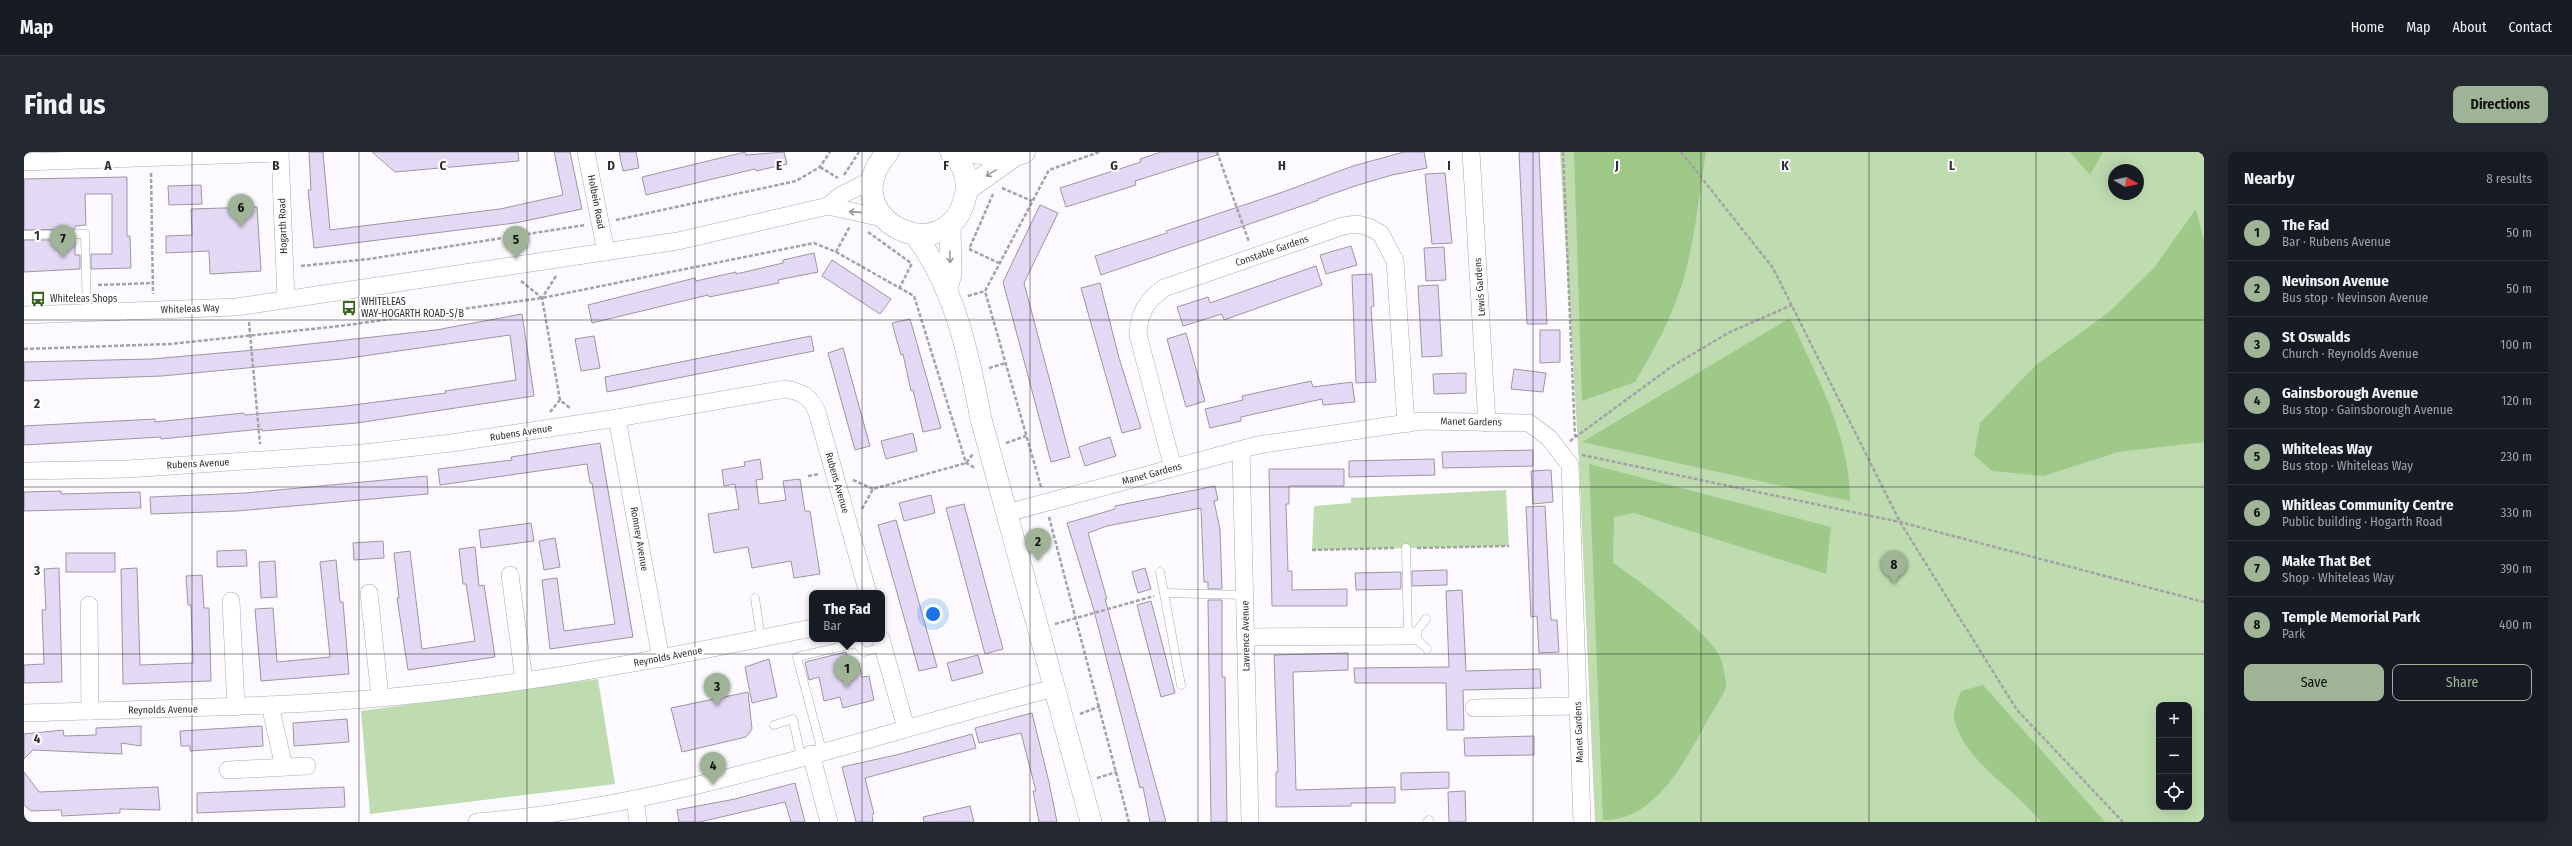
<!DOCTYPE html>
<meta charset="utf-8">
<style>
body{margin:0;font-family:"Fira Sans Condensed",sans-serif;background:#242831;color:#f1f3f6}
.controls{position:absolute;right:12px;bottom:12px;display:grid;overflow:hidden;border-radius:8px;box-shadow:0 4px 16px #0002}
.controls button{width:36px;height:36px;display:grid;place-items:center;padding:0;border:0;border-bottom:1px solid #363941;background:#171b24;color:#f1f3f6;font:20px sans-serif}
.compass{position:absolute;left:2084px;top:12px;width:36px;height:36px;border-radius:50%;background:#171b24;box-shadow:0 4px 16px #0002;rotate:99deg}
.you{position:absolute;left:909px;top:462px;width:14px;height:14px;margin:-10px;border:3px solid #fff;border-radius:50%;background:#1a73e8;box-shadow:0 0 0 6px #1a73e833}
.badge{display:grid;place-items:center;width:26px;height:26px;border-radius:50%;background:#9fb396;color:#111;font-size:13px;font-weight:700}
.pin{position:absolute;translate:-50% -33px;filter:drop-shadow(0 1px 2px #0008)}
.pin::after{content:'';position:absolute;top:21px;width:14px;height:12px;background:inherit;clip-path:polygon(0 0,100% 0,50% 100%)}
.popup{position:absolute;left:785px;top:438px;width:76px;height:52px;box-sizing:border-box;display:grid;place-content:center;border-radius:8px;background:#171b24;filter:drop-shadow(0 1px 3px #0005);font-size:13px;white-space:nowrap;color:#9ea1a6}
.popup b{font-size:15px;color:#f1f3f6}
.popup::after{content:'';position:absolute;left:50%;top:100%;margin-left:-8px;border:8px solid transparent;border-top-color:#171b24}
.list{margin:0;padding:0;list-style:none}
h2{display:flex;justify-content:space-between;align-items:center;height:52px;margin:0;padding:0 16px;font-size:17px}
h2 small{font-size:13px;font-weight:400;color:#9ea1a6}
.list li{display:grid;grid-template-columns:26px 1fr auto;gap:12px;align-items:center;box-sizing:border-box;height:56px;padding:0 16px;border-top:1px solid #363941}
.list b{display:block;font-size:15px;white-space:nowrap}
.list p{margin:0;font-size:13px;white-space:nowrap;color:#9ea1a6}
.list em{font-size:13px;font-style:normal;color:#9ea1a6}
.actions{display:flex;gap:8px;padding:12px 16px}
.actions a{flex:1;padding:9px 0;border:1px solid #9fb396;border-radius:8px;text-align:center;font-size:14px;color:#9fb396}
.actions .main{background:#9fb396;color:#111}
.icon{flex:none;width:22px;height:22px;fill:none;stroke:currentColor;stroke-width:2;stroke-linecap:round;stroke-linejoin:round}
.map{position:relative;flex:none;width:2180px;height:670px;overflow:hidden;border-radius:8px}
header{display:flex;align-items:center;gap:24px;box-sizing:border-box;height:56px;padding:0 20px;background:#171b24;border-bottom:1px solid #363941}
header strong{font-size:19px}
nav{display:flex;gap:22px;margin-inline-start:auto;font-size:14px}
.intro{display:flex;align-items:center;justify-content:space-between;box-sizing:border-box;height:96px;padding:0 24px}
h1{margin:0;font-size:28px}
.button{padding:10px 18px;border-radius:8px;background:#9fb396;color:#111;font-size:14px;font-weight:700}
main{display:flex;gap:24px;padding:0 24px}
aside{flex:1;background:#171b24;border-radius:8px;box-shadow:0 4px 16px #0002}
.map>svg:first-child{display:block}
</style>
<header>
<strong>Map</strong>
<nav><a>Home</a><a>Map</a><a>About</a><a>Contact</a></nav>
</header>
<div class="intro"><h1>Find us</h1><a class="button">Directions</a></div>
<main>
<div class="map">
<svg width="2180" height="670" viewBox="0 0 2180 670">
<rect width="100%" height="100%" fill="#fcfafe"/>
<!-- green -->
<g fill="#bfdcb0" fill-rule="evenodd">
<path d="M1536 0H2180V670H1571L1555 311ZM2090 18H2114V42H2090ZM2135 553H2165V655H2135Z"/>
<path d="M1482 338 1485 394 1288 398 1290 354 1327 351V346Z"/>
<path d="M574 527 591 632 346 662 337 559Z"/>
</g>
<!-- forest -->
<g fill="#9fc989">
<path d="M1550 0H1682C1675 43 1671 90 1658 132 1647 167 1630 198 1611 230L1558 249Z"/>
<path d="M2046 0H2079L2066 23Z"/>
<path d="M2172 57 2180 89V290L2094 300 2020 324 1968 319 1950 303 1956 271 2012 213 2084 161 2129 117Z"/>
<path d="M1766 166C1793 225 1826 283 1826 349L1558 290Z"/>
<path d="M1565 312 1807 375 1802 422 1610 361 1590 365 1589 411C1613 427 1687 481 1697 507 1699 513 1702 527 1702 534 1701 542 1686 563 1682 571 1662 607 1631 670 1579 668Z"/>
<path d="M1959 533 2081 670H2017C1992 638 1947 614 1932 574 1927 563 1933 549 1937 539Z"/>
</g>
<!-- building -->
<g fill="#e4d9f5" stroke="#9a97a0">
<path d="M285 0H299L306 78 476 57 539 43 530 0H546L558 57 491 71 290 96 284 38H287Z"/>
<path d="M348 0H494L495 9 371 20Z"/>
<path d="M595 0H612L615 16 599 19Z"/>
<path d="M721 0 722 3 760 0 763 12 732 19 731 17 622 43 618 25Z"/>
<path d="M1137 0H1193V3L1111 29 1112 33 1042 55 1036 36 1117 10 1116 7Z"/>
<path d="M1380 0H1400L1403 16 1368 23 1331 34 1294 47 1295 48 1077 123 1071 104 1143 81 1142 79 1259 40 1329 14Z"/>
<path d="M1495 0H1515L1523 172H1503Z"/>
<path d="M1421 21 1428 91 1408 92 1401 22Z"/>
<path d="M103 25V84H106L107 116 67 117V102H88V42H61L62 73 51 74V77L0 78V27Z"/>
<path d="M177 33 178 52 145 53 144 34Z"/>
<path d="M1016 53 1034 61 1000 131 1046 305 1027 310 979 130Z"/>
<path d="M233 55 237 119 186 122 185 99 142 101V84L168 83 167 57Z"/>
<path d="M0 88H51V103H56V117L0 120Z"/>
<path d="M1327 94 1333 113 1302 122 1296 103Z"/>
<path d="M1420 95 1422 128 1402 129 1400 96Z"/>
<path d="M790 101 794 120 754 128 755 131 685 145 684 143 568 171 564 153 671 126 672 129 712 120V122L759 111V108Z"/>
<path d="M808 108 867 147 856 162 798 124Z"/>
<path d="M1292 114 1298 133 1200 168 1198 162 1159 174 1153 155 1184 145 1186 151Z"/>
<path d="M1348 122 1350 154 1347 155 1352 230 1332 231 1328 123Z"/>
<path d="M1076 131 1095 206 1117 276 1098 281 1057 136Z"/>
<path d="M1414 133 1418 204 1398 205 1394 134Z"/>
<path d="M498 162 510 244 333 271 238 279V277L137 287V285L0 293V274L131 267V270L220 261 221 263 322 254 422 241 421 239 492 228 486 183 318 207 138 224 0 229V210L127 207 231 198 412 178Z"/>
<path d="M886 167 917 276 899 280 889 238 887 239 879 202 877 203 868 171Z"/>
<path d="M1516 178H1536V210L1516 211Z"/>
<path d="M1162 181 1181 249 1162 255 1143 187Z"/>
<path d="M570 184 576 216 557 219 551 187Z"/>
<path d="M787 184 790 199 583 240 581 225Z"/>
<path d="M819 196 846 294 831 298 804 201Z"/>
<path d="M1490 217 1522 221 1519 240 1487 237Z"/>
<path d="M1442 221V241L1410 242 1409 222Z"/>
<path d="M1287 229 1289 235 1328 230 1331 250 1299 253 1298 247 1217 265V269L1186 276 1181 257 1219 248 1218 244Z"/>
<path d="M889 281 893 299 862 307 857 289Z"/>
<path d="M1086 285 1092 304 1061 314 1055 295Z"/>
<path d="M576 291 609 485 526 497 518 428 533 426 540 479 591 472 568 331H566L563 312 416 333 414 317 488 308 487 305Z"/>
<path d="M1509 298V314L1419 316 1418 300Z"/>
<path d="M736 307 739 327 732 328 735 352 762 348 759 329 776 327 781 359H786L796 422 770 426 767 409 728 416 724 395 690 401 684 362 715 357 711 332 700 334 698 318 721 314 720 310Z"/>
<path d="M1410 307 1411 323 1325 325V309Z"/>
<path d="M1245 317H1320V334H1265V352H1262L1264 419H1268V438L1323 437V454H1248Z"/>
<path d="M1527 318 1529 350 1509 352 1507 319Z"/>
<path d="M403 324 404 342 213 359 127 362 126 345 222 341Z"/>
<path d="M1191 334 1194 348 1190 349 1196 377 1198 437H1184V430H1180L1177 356 1083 374 1064 381 1083 447H1081L1142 670H1126L1119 635 1116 636 1069 455 1043 371 1091 357V354Z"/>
<path d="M37 339V342L116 340 117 356 0 359V340Z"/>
<path d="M907 343 911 361 880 369 875 351Z"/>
<path d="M940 352 979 497 961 502 922 356Z"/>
<path d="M1521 354 1527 468H1533L1535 500 1515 501 1513 464 1507 465 1502 355Z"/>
<path d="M872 368 913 515 895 519 854 373Z"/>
<path d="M507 371 510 389 457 396 455 378Z"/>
<path d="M531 386 536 415 520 418 515 389Z"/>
<path d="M359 389 360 406 330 408 329 391Z"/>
<path d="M451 395 455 434 460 433 471 505 384 518 373 446H375L370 401 386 399 398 497 451 489 442 432H439L435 397Z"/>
<path d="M222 398 223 414 193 415V399Z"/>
<rect x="42" y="401" width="49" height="19"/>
<path d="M312 408 316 450H319L325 522 237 529 231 457 249 456 253 510 306 505 296 410Z"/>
<path d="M251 409 253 445 237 446 235 410Z"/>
<path d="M35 416 38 530 0 531V513L20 512 18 458H22L20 417Z"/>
<path d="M113 416 116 513 169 511 167 453H164L162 424 178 423 180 456H185L187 529 99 532 97 417Z"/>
<path d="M1121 416 1127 437 1114 441 1108 420Z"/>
<path d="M1423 418V433L1388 434V419Z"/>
<path d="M1377 420V437L1332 438 1331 421Z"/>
<path d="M1438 438 1442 519 1516 517 1517 536 1439 538 1440 578H1423L1422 531H1331L1330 516 1425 515 1422 439Z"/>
<path d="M1184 448H1198V525H1201L1203 670H1187Z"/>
<path d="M1127 449 1151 541 1137 545 1113 453Z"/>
<path d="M822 500 825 513 835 511 838 525 845 524 850 548 819 556 816 545 800 549 795 525 785 528 781 510Z"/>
<path d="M1324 501V518L1269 520 1272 638 1371 635V651H1327V654L1252 655V620H1254L1250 503Z"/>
<path d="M954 503 959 521 928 529 923 511Z"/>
<path d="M745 507 753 545 728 551 721 515Z"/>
<path d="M724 540 728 577 722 585 658 600 647 556Z"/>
<path d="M1008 561 1025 630 1033 670H1015L1009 639H1012L997 581 955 591 951 576Z"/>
<path d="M323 567 325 590 270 594 269 571Z"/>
<path d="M117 574V594L97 591 98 602 9 598 0 607V582L39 578 40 584 72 583V576Z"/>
<path d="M238 574 239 594 166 599V594H157L156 579Z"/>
<path d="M948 582 952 596 841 626 850 662 848 663 849 670H832L818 615 876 602Z"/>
<path d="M1510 584V603L1441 604 1440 586Z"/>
<path d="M0 620 15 640 134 635 136 658 96 657V661L38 664 37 658 7 659 0 653Z"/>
<path d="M1425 620V636L1377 638V621Z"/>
<path d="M771 631 781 670H767L761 650 676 670H655L653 658 711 647Z"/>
<path d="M320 635 321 655 173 661V641Z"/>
<path d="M1441 639 1442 670H1425L1424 640Z"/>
<path d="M946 654 950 670H900L899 665Z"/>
</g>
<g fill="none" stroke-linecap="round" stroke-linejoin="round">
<defs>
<g id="service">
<path d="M0 83 61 82 63 161"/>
<path d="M1382 396 1384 484"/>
<path d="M1136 420 1140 441"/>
<path d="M731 446 737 487"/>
<path d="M1402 467 1389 484 1403 497"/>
<path d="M1157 533 1140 441 1221 443"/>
<path d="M750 573 769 567 777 605"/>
<path d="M798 599 773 505 832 491 840 500 859 495"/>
<path d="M1403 670 1405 668"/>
</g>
<g id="minor">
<path d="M256 0 262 147"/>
<path d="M562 0 582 100"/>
<path d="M1447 0 1463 271"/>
<path d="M0 10 256 1"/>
<path d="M804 54 858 66"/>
<path d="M0 163 213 155 654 89 804 54 816 44 849 27"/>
<path d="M593 266 637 507"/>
<path d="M1217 298 1226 670"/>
<path d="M1149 316 1114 183C1115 161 1122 149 1140 136L1319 74 1333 72 1345 75 1357 82 1371 109 1382 272"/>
<path d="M0 319 103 317 340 301 427 291 593 266 761 237C778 240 786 244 793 260L844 441"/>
<path d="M983 361 1234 293 1397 269 1505 271 1525 286 1546 313 1558 670"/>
<path d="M486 423 500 528"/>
<path d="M345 441 356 545"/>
<path d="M207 449 212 555"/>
<path d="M65 453 66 559"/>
<path d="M1222 485 1389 484"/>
<path d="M857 487 882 576"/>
<path d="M246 553 260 615"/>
<path d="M1450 556 1554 554"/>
<path d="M0 561C136 556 271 556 407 541 535 527 661 502 788 476"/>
<path d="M787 602 805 670"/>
<path d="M204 618 283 614"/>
<path d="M611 647 614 670"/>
<path d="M453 670C650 654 839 585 1030 536"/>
</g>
<g id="tertiary">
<path d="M891 83C931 135 945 204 957 267L1067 670"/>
<path d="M923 137 927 122 926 72"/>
</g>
<g id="secondary">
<path d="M864 0C804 66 927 125 942 41 945 26 938 9 927 0"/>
<path d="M944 0 991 3"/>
<path d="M943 37 991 3 1000 0"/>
</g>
</defs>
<!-- service casing -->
<use href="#service" stroke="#aca8b1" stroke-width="9"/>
<!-- minor casing -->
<use href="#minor" stroke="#aca8b1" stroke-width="18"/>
<!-- tertiary casing -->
<use href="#tertiary" stroke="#aca8b1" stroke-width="22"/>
<!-- secondary casing -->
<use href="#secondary" stroke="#aca8b1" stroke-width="23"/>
<!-- path -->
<g stroke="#a4a2a6" stroke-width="2.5" stroke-dasharray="4 2" stroke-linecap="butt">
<path d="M1193 0 1225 90"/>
<path d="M1539 0 1551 285"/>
<path d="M1657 0 1749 116 1876 370 1993 558 2099 670"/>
<path d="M796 15 814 26"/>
<path d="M127 21 129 142"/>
<path d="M820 23 835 0"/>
<path d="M978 36 1008 49"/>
<path d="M592 68 772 29 796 15 806 0"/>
<path d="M844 80 887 111"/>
<path d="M946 95 969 42"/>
<path d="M945 97 975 111"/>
<path d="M812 100 826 74"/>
<path d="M277 114 345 107 561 73"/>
<path d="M532 124 518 146 536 248"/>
<path d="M497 129 518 146"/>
<path d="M74 133 129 131"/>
<path d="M875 137 888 111"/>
<path d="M944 144 961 139"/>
<path d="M225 170 236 292"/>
<path d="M0 197 146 192 316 174 518 146 790 91 812 100 890 144 942 311 951 316"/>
<path d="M965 216 982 211"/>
<path d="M526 260 536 248 547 257"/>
<path d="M1546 289 1647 215 1704 181 1768 153"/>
<path d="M982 291 1002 284"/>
<path d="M1558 303 1876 370 2180 450"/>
<path d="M784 324 795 322"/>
<path d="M829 328 849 337"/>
<path d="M1017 335 961 139 1025 18 1075 0"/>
<path d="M838 357 849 337 942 311 949 302"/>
<path d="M1025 365 1105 670"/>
<path d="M1393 396 1485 394"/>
<path d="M1288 398 1370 396"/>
<path d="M1031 472 1130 444"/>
<path d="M1056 562 1076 554"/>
<path d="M1073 626 1093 620"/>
</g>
<!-- service -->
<use href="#service" stroke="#fff" stroke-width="8"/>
<!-- minor -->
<use href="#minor" stroke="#fff" stroke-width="17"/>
<!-- tertiary -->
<use href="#tertiary" stroke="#fff" stroke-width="21"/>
<!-- secondary -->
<use href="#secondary" stroke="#fff" stroke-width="22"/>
</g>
<!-- one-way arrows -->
<defs><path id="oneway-shaft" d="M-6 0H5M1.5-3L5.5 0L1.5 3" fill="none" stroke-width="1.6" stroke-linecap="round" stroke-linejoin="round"/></defs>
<g stroke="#989799">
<use href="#oneway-shaft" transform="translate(967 21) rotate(148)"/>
<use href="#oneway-shaft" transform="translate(831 60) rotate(-176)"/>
<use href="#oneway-shaft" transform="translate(926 105) rotate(89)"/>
</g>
<!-- grid -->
<path fill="none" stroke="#302f33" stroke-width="1" stroke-opacity="0.55" d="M168 0V670M335 0V670M503 0V670M671 0V670M838 0V670M1006 0V670M1174 0V670M1342 0V670M1509 0V670M1677 0V670M1845 0V670M2012 0V670M0 168H2180M0 335H2180M0 502H2180"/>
<!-- icons -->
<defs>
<symbol id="bus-bare" viewBox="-9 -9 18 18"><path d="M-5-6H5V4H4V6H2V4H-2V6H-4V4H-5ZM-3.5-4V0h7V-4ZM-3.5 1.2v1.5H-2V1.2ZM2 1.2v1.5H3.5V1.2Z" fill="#3b6521" stroke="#fff" stroke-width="2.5" paint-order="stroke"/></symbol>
</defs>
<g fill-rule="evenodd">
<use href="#bus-bare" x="3" y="136" width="22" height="22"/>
<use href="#bus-bare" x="314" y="145" width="22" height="22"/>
</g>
<g text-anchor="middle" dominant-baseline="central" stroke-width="4" stroke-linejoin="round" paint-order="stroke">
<!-- street labels -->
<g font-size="10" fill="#302f33" stroke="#fff">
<text transform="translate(572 50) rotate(79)">Holbein Road</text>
<text transform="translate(259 74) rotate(-92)">Hogarth Road</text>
<text transform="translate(1248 99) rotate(-19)">Constable Gardens</text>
<text transform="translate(1456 135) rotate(-94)">Lewis Gardens</text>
<text transform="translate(166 157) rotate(-2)">Whiteleas Way</text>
<text transform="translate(1447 270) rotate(1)">Manet Gardens</text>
<text transform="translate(497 281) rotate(-9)">Rubens Avenue</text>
<text transform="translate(174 312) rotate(-3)">Rubens Avenue</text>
<text transform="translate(1128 322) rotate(-15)">Manet Gardens</text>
<text transform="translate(813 331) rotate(74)">Rubens Avenue</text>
<text transform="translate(615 387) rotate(80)">Romney Avenue</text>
<text transform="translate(1222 484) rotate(-91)">Lawrence Avenue</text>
<text transform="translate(644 505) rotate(-11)">Reynolds Avenue</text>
<text transform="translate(139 558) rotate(-1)">Reynolds Avenue</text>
<text transform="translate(1555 580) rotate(-92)">Manet Gardens</text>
</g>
<!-- poi labels -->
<g font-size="10" fill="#302f33" stroke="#fff" text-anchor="start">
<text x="26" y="147">Whiteleas Shops</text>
<text x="337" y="150">WHITELEAS<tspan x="337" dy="12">WAY-HOGARTH ROAD-S/B</tspan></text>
</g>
</g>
<g font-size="13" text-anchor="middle" font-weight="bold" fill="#302f33" stroke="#fff" stroke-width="4" stroke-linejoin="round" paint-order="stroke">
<text x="84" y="18">A</text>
<text x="252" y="18">B</text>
<text x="419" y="18">C</text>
<text x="587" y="18">D</text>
<text x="755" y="18">E</text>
<text x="922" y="18">F</text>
<text x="1090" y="18">G</text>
<text x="1258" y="18">H</text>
<text x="1425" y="18">I</text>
<text x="1593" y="18">J</text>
<text x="1761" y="18">K</text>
<text x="1928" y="18">L</text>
<text x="13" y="88">1</text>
<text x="13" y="256">2</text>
<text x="13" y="423">3</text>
<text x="13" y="591">4</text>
</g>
</svg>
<div class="controls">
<button>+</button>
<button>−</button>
<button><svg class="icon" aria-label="locate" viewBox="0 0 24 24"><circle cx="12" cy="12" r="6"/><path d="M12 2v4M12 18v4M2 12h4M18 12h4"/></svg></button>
</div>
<svg class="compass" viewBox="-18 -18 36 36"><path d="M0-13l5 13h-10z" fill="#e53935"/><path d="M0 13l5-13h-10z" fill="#9ea1a6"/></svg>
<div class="you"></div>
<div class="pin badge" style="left:823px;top:536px">1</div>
<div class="popup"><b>The Fad</b>Bar</div>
<div class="pin badge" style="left:1014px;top:409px">2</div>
<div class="pin badge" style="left:693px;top:554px">3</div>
<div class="pin badge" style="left:689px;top:633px">4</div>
<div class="pin badge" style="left:492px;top:107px">5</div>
<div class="pin badge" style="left:217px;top:75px">6</div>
<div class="pin badge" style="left:39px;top:106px">7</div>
<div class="pin badge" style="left:1870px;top:432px">8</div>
</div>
<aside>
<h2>Nearby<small>8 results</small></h2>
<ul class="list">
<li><span class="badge">1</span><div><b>The Fad</b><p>Bar · Rubens Avenue</p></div><em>50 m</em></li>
<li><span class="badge">2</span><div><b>Nevinson Avenue</b><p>Bus stop · Nevinson Avenue</p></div><em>50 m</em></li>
<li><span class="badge">3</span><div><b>St Oswalds</b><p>Church · Reynolds Avenue</p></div><em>100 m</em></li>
<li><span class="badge">4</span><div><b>Gainsborough Avenue</b><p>Bus stop · Gainsborough Avenue</p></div><em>120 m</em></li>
<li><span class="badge">5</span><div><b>Whiteleas Way</b><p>Bus stop · Whiteleas Way</p></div><em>230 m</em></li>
<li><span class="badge">6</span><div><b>Whitleas Community Centre</b><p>Public building · Hogarth Road</p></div><em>330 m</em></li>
<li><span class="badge">7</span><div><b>Make That Bet</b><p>Shop · Whiteleas Way</p></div><em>390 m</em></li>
<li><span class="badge">8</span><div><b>Temple Memorial Park</b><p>Park</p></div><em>400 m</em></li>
</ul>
<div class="actions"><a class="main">Save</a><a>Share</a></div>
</aside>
</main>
